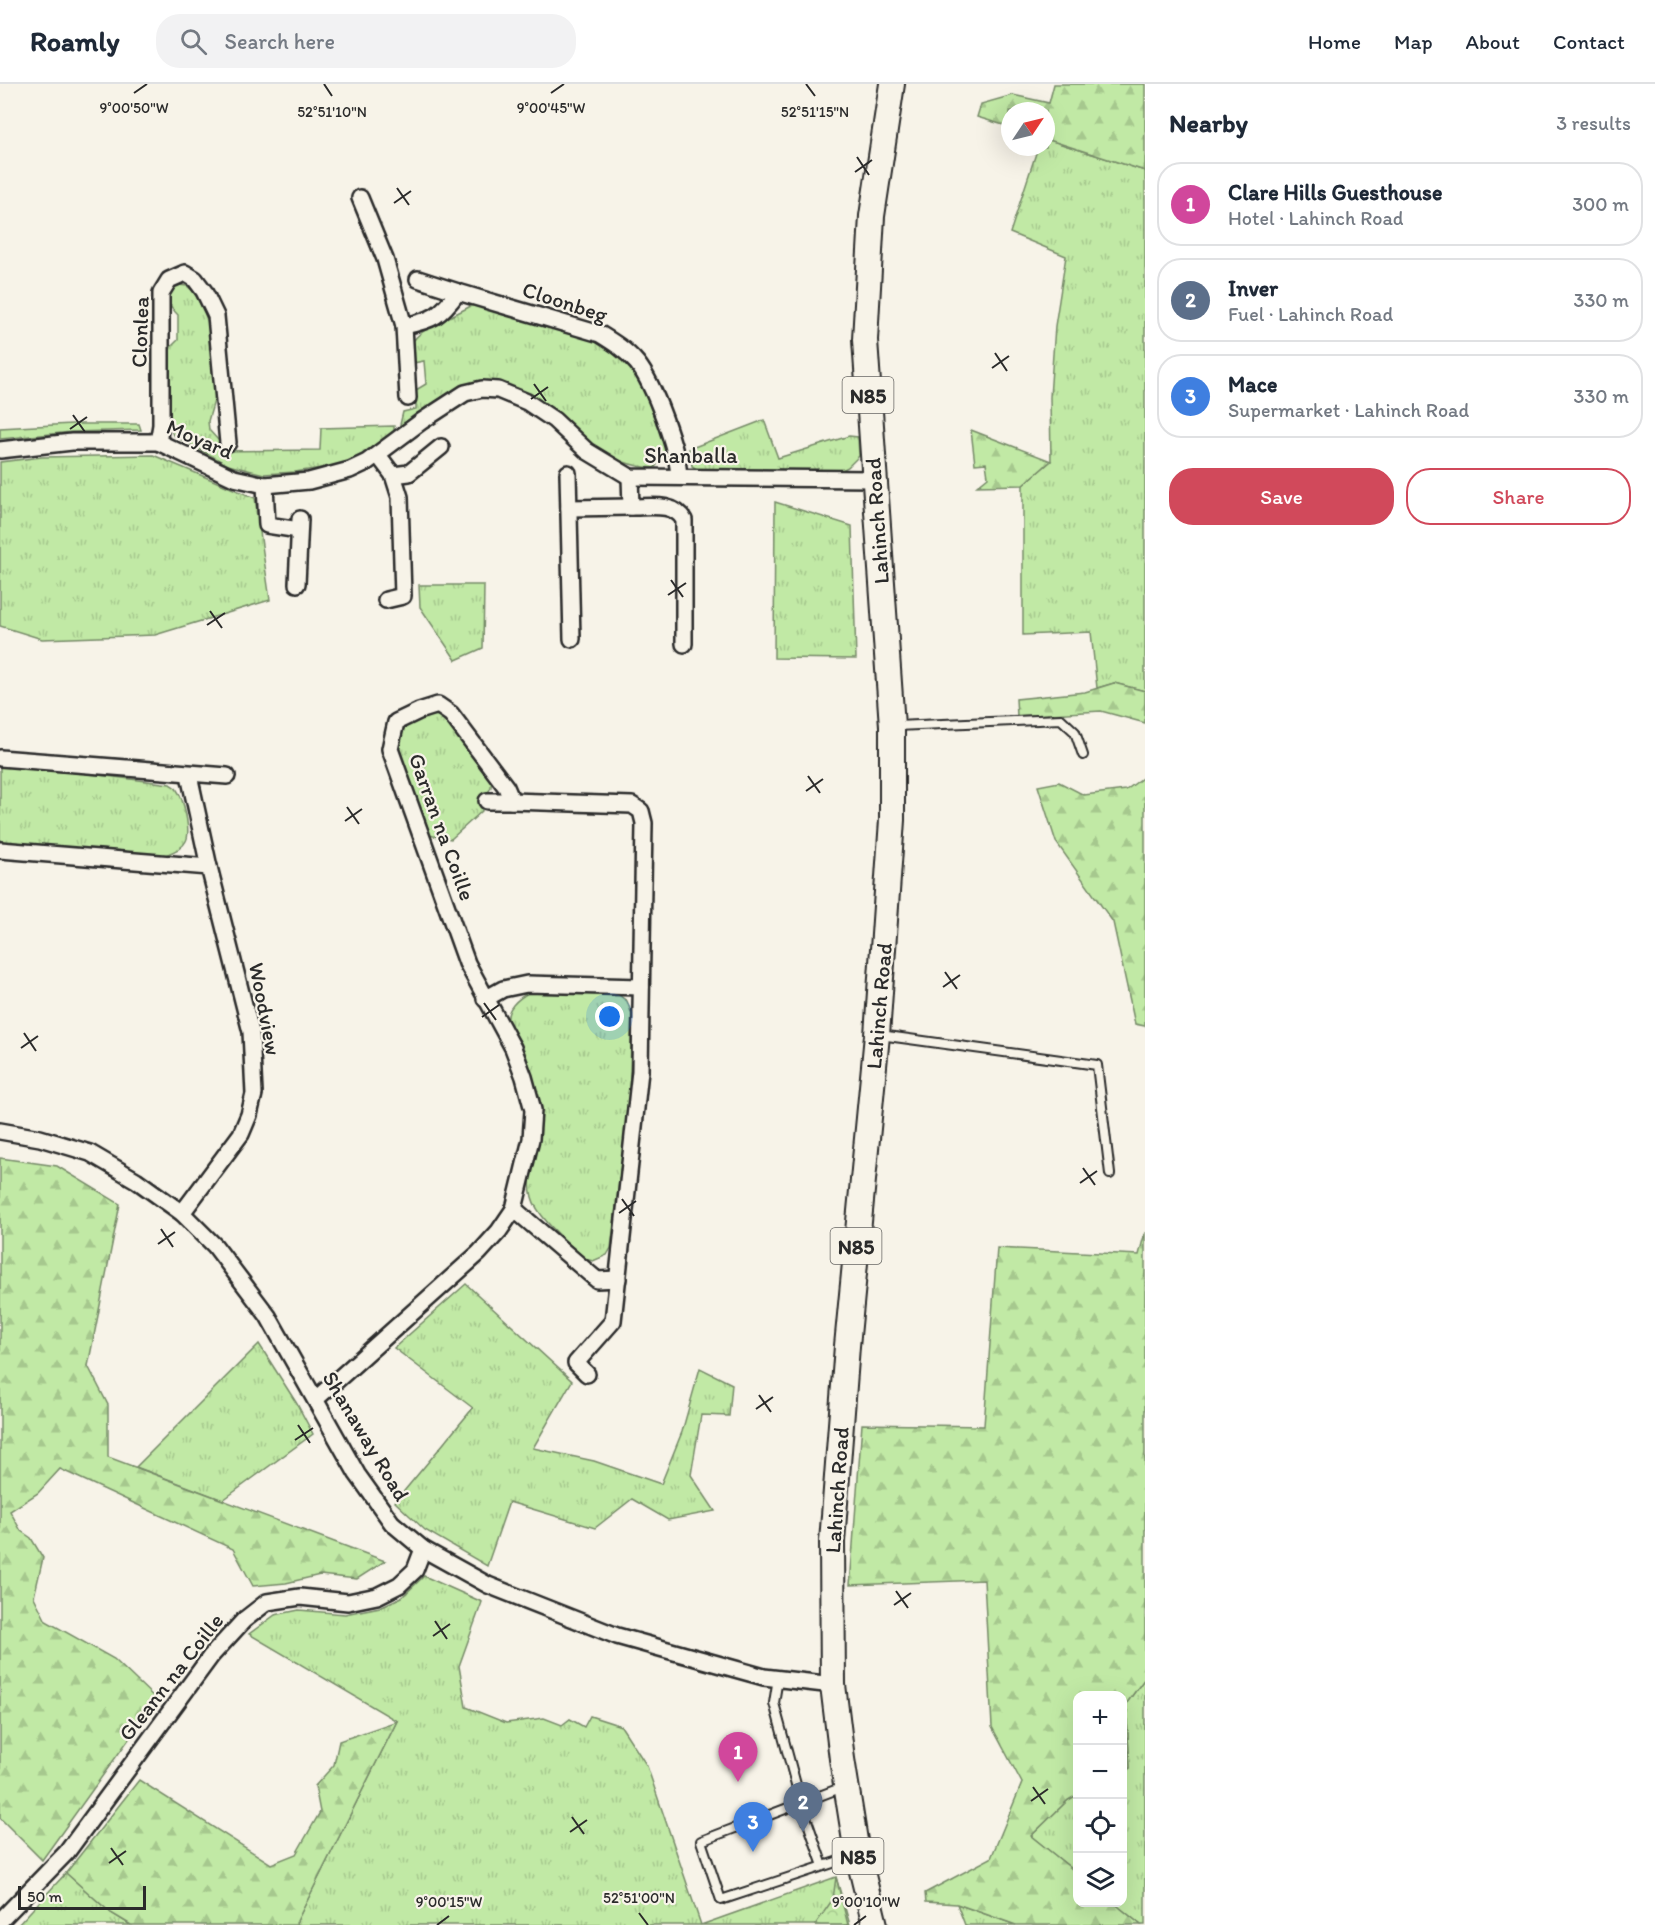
<!DOCTYPE html>
<meta charset="utf-8">
<style>
body{margin:0;font-family:Itim,sans-serif;background:#f2f2f3;color:#1f2937}
.controls{position:absolute;right:18px;bottom:18px;display:grid;overflow:hidden;border-radius:12px;box-shadow:0 6px 24px #0002}
.controls button{width:54px;height:54px;display:grid;place-items:center;padding:0;border:0;border-bottom:2px solid #e0e1e3;background:#fff;color:#1f2937;font:30px sans-serif}
.compass{position:absolute;left:1001px;top:18px;width:54px;height:54px;border-radius:50%;background:#fff;box-shadow:0 6px 24px #0002;rotate:55deg}
.scale{position:absolute;left:18px;bottom:15px;width:128px;box-sizing:border-box;padding-left:6px;border:3px solid #2b2b2b;border-top:0;font-size:16px;line-height:21px;white-space:nowrap;color:#2b2b2b;-webkit-text-stroke:4px #f7f3e8;paint-order:stroke}
.you{position:absolute;left:610px;top:933px;width:21px;height:21px;margin:-15px;border:4px solid #fff;border-radius:50%;background:#1a73e8;box-shadow:0 0 0 9px #1a73e833}
.badge{display:grid;place-items:center;width:39px;height:39px;border-radius:50%;background:#d1495b;color:#fff;font-size:20px;font-weight:700}
.pin{position:absolute;translate:-50% -50px;filter:drop-shadow(0 2px 3px #0008)}
.pin::after{content:'';position:absolute;top:32px;width:21px;height:18px;background:inherit;clip-path:polygon(0 0,100% 0,50% 100%)}
.list{margin:0;padding:0;list-style:none}
h2{display:flex;justify-content:space-between;align-items:center;height:78px;margin:0;padding:0 24px;font-size:26px}
h2 small{font-size:20px;font-weight:400;color:#747a83}
.list li{display:grid;grid-template-columns:39px 1fr auto;gap:18px;align-items:center;box-sizing:border-box;height:84px;margin:0 12px 12px;padding:0 12px;border:2px solid #e0e1e3;border-radius:24px}
.list b{display:block;font-size:22px;white-space:nowrap}
.list p{margin:0;font-size:20px;white-space:nowrap;color:#747a83}
.list em{font-size:20px;font-style:normal;color:#747a83}
.actions{display:flex;gap:12px;padding:18px 24px}
.actions a{flex:1;padding:14px 0;border:2px solid #d1495b;border-radius:24px;text-align:center;font-size:21px;color:#d1495b}
.actions .main{background:#d1495b;color:#fff}
.icon{flex:none;width:33px;height:33px;fill:none;stroke:currentColor;stroke-width:2;stroke-linecap:round;stroke-linejoin:round}
.map{position:relative;flex:none;width:1145px;height:1841px;overflow:hidden}
header{display:flex;align-items:center;gap:36px;box-sizing:border-box;height:84px;padding:0 30px;background:#fff;border-bottom:2px solid #e0e1e3}
header strong{font-size:28px}
nav{display:flex;gap:33px;margin-inline-start:auto;font-size:21px}
.search{width:420px;height:54px;background:#f2f2f3;display:flex;align-items:center;gap:15px;box-sizing:border-box;padding:0 21px;border-radius:24px;color:#747a83;font-size:22px}
main{display:flex}
aside{flex:1;background:#fff}
.map>svg:first-child{display:block}
</style>
<header>
<strong>Roamly</strong>
<div class="search"><svg class="icon" aria-label="search" viewBox="0 0 24 24"><circle cx="10" cy="10" r="6"/><path d="M15 15l6 6"/></svg>Search here</div>
<nav><a>Home</a><a>Map</a><a>About</a><a>Contact</a></nav>
</header>
<main>
<div class="map">
<svg width="1145" height="1841" viewBox="0 0 1145 1841">
<defs>
<pattern id="grass-tufts" width="24" height="20" patternUnits="userSpaceOnUse" patternTransform="scale(1.5)"><rect width="24" height="20" fill="#c1e9a5"/><path d="M3 7l-1-3M5 7V3M7 7l1-3M15 17l-1-3M17 17v-4M19 17l1-3" fill="none" stroke="#a6c88e"/></pattern>
<pattern id="forest-firs" width="22" height="20" patternUnits="userSpaceOnUse" patternTransform="scale(1.5)"><rect width="22" height="20" fill="#c1e9a5"/><path d="M5 1l3.5 6h-7zM16 11l3.5 6h-7z" fill="#a6c88e"/></pattern>
<pattern id="park-crowns" width="20" height="18" patternUnits="userSpaceOnUse" patternTransform="scale(1.5)"><rect width="20" height="18" fill="#c1e9a5"/><path d="M2 6a3 3 0 1 1 6 0M12 15a3 3 0 1 1 6 0" fill="none" stroke="#a6c88e"/></pattern>
</defs>
<rect width="100%" height="100%" fill="#f7f3e8"/>
<filter id="ink" filterUnits="userSpaceOnUse"><feTurbulence type="fractalNoise" baseFrequency=".0167" numOctaves="2"/><feDisplacementMap in="SourceGraphic" scale="12" xChannelSelector="R" yChannelSelector="G"/><feConvolveMatrix kernelMatrix="1 2 1 2 8 2 1 2 1" color-interpolation-filters="sRGB"/></filter>
<g filter="url(#ink)">
<!-- grass -->
<g fill="url(#grass-tufts)" stroke="#768a68" stroke-width="1.5">
<path d="M1046 55 1145 87V607L1114 599 1097 604 1091 548 1023 551V401L1051 377 1050 313 1055 242 1066 172 1010 149 1038 63H1046Z"/>
<path d="M179 201 187 202 193 207 207 232 216 310 208 337 209 346 219 357 221 367 320 366 321 344 394 342V348L365 370 341 381 295 388 264 390 228 381 173 351 170 343 168 272 171 263 178 256V231C169 222 167 216 171 204Z"/>
<path d="M480 221 592 254C611 263 631 278 642 297 652 315 658 341 665 361L667 370 654 384C633 383 610 375 594 362 584 355 577 345 567 337 543 317 506 291 472 299 450 304 418 331 399 345L403 328 416 325V306L426 300 424 277 413 279C412 272 410 263 414 256 423 243 457 230 471 222Z"/>
<path d="M764 336 778 374 849 352 858 353 859 372 848 383 838 388 700 387 692 382 689 365Z"/>
<path d="M72 340H139L141 346 72 348 0 355V344Z"/>
<path d="M153 371 255 414 270 516 155 551 42 555 0 542V378L42 373Z"/>
<path d="M775 418 852 442 856 575 774 574Z"/>
<path d="M419 501H484L483 564 456 576 420 523Z"/>
<path d="M430 631 440 632 449 641 491 695C493 706 488 709 479 713L482 727 451 755 428 751 398 664C399 640 411 640 430 631Z"/>
<path d="M0 681 27 682 170 700C172 702 176 703 177 706 184 715 191 748 186 757 182 765 174 767 166 771L0 759Z"/>
<path d="M531 907 617 910 627 917 632 931 629 1015 611 1164 607 1171 593 1177 585 1175C570 1160 537 1134 532 1113 524 1084 544 1049 539 1018 536 1004 528 974 522 961 519 954 512 949 509 942 503 925 519 914 531 907Z"/>
<path d="M466 1200 572 1297 533 1364 594 1377 661 1400 682 1348 700 1284 732 1300 729 1332 701 1331 691 1391 715 1427 668 1436 632 1415 595 1444 509 1418 487 1482 425 1446 395 1418 473 1324 394 1264Z"/>
<path d="M259 1260 297 1320 313 1350 223 1416 136 1383Z"/>
<path d="M424 1492 482 1518 459 1582 466 1623 506 1639 544 1634 562 1641 570 1635 584 1643 590 1632 621 1642 647 1682 701 1841 836 1793 850 1841H298L296 1839 397 1637 249 1550 275 1531 299 1526 345 1530 380 1523 402 1513Z"/>
<path d="M1145 1594V1841H1141L1114 1819 1122 1818 1123 1688 1130 1684 1126 1620Z"/>
<path d="M1077 1711V1789L1031 1752 1068 1716Z"/>
<path d="M66 1789 111 1829 131 1841H18Z"/>
<path d="M957 1820 1016 1841H965Z"/>
</g>
<!-- forest -->
<g fill="url(#forest-firs)" stroke="#768a68" stroke-width="1.5">
<path d="M1054 0H1145V87L1046 55V27H1010V43L977 33 981 20 1013 11 1049 19Z"/>
<path d="M971 346 1051 377 1023 401 977 402 988 393 986 379 975 380Z"/>
<path d="M1114 599 1145 607V639L1101 627 1017 632 1016 615 1085 608Z"/>
<path d="M1145 692V942L1135 940 1113 838 1056 758 1038 702 1059 698 1084 711 1126 706Z"/>
<path d="M0 1074 57 1082 120 1120 88 1282 108 1321V1373L385 1477 357 1495 320 1491 286 1499 253 1502 233 1465 60 1385 38 1409 10 1427 21 1447 31 1454 43 1474 34 1513 46 1537 114 1575 157 1616 42 1776 0 1734Z"/>
<path d="M1145 1148V1594L1126 1620 1130 1684 1123 1688 1122 1612H1078L1077 1711 1068 1716 1031 1752 1077 1789 1078 1818 1114 1819 1141 1841H1016L957 1820 926 1818 925 1809 991 1774 1022 1699 992 1643 984 1496 850 1501 862 1340 984 1342 997 1164 1139 1171Z"/>
<path d="M397 1637 296 1839 298 1841H131L111 1829 66 1789 139 1696 271 1780 296 1770 320 1728 315 1702 334 1681 339 1657Z"/>
</g>
<!-- park -->
<path fill="url(#park-crowns)" stroke="#768a68" stroke-width="1.5" d="M836 1793 848 1841H815L833 1815Z"/>
<g fill="none" stroke-linecap="round" stroke-linejoin="round">
<defs>
<g id="service">
<path d="M896 642 1061 635 1075 648 1083 671"/>
<path d="M880 951 1097 981 1110 1090"/>
<path d="M778 1594 774 1619 801 1719 823 1782"/>
<path d="M843 1703 701 1757 721 1816 854 1772"/>
</g>
<g id="minor">
<path d="M360 114 385 175 404 242 408 314"/>
<path d="M418 195 458 208"/>
<path d="M404 242C434 236 440 232 458 208L600 250C613 258 626 266 637 279 654 300 678 366 679 393"/>
<path d="M158 358 161 341V209L169 196 185 189 195 195 204 207 216 232 228 359"/>
<path d="M0 366 72 358H158L234 394 265 401 309 397 350 386 367 378 422 337 465 309 482 305 498 306 527 318 554 336 587 367 630 393 874 395"/>
<path d="M378 371 393 391 400 413 403 512 386 516"/>
<path d="M568 389 572 555"/>
<path d="M393 391 409 389 441 363"/>
<path d="M630 393 631 423C650 423 674 418 684 436V560"/>
<path d="M265 401 267 441 299 446"/>
<path d="M569 424 631 423"/>
<path d="M297 500 300 435"/>
<path d="M0 674 227 692"/>
<path d="M189 691 209 783"/>
<path d="M487 717H512"/>
<path d="M0 766 209 783 251 948 254 1010 249 1031 241 1050 182 1129"/>
<path d="M485 915 503 905 527 900 641 903"/>
<path d="M0 1047 40 1054 90 1069 136 1096 182 1129 215 1162 268 1232 357 1390 392 1439 423 1465 488 1501 617 1552 764 1593 833 1601"/>
<path d="M514 1125 597 1196 618 1195"/>
<path d="M316 1315 479 1169 499 1147 514 1125 531 1055 533 1026 524 993 513 964 467 879 390 665 396 638 419 627 438 621 451 630 506 703 512 717 632 721 641 727 644 739 640 987 613 1237 576 1279 587 1290"/>
<path d="M0 1837 67 1768 211 1572 244 1536 267 1518 300 1513 348 1518 377 1512 399 1501 415 1486 423 1465"/>
</g>
<path id="primary" d="M875 1841 856 1763 842 1675 833 1601 832 1458 847 1262 877 951 892 736V642L865 256 872 132 892 0"/>
</defs>
<!-- service casing -->
<use href="#service" stroke="#2b2b2b" stroke-width="12"/>
<!-- minor casing -->
<use href="#minor" stroke="#2b2b2b" stroke-width="20"/>
<!-- primary casing -->
<use href="#primary" stroke="#2b2b2b" stroke-width="28"/>
<!-- service -->
<use href="#service" stroke="#f7f3e8" stroke-width="8"/>
<!-- minor -->
<use href="#minor" stroke="#f7f3e8" stroke-width="15"/>
<!-- primary -->
<use href="#primary" stroke="#f7f3e8" stroke-width="24"/>
</g>
</g>
<!-- ticks -->
<path fill="none" stroke="#2b2b2b" stroke-width="2" d="M324 0 332 12M806 0 815 12M134 9 147 0M551 9 564 0M857 73 869 91M855 88 872 76M397 104 409 121M394 119 411 107M995 269 1007 287M992 284 1009 272M534 300 546 317M531 315 548 303M73 331 85 348M70 345 87 333M671 496 683 513M668 511 686 499M210 527 222 544M207 541 225 529M808 692 820 709M806 707 823 695M347 723 359 740M345 737 362 725M945 888 957 905M943 903 960 891M484 919 496 936M482 933 499 921M24 949 36 967M21 964 38 952M1083 1084 1095 1101M1080 1099 1097 1087M622 1115 634 1132M619 1129 636 1117M161 1145 173 1163M158 1160 175 1148M759 1311 771 1328M756 1325 773 1313M298 1341 310 1359M295 1356 313 1344M896 1507 908 1524M894 1521 911 1509M435 1537 447 1555M433 1552 450 1540M1033 1703 1045 1720M1031 1717 1048 1705M572 1733 584 1750M570 1748 587 1736M111 1764 123 1781M109 1779 126 1767M639 1829 648 1841M437 1841 449 1832M854 1841 866 1832"/>
<g text-anchor="middle" dominant-baseline="central" stroke-width="4.5" stroke-linejoin="round" paint-order="stroke">
<!-- shield labels -->
<g fill="#f7f3e8" stroke="#686764" stroke-width="1.5">
<rect x="842.5" y="293" width="51" height="36" rx="4.5"/>
<rect x="830.5" y="1144" width="51" height="36" rx="4.5"/>
<rect x="832.5" y="1754" width="51" height="36" rx="4.5"/>
</g>
<g font-size="21" font-weight="bold" fill="#2b2b2b">
<text x="868" y="311">N85</text>
<text x="856" y="1162">N85</text>
<text x="858" y="1772">N85</text>
</g>
<!-- street labels -->
<g font-size="22" fill="#2b2b2b" stroke="#f7f3e8">
<text transform="translate(565 218) rotate(18)">Cloonbeg</text>
<text transform="translate(140 248) rotate(-88)">Clonlea</text>
<text transform="translate(200 355) rotate(23)">Moyard</text>
<text x="691" y="371">Shanballa</text>
<text transform="translate(877 437) rotate(-94)">Lahinch Road</text>
<text transform="translate(442 743) rotate(70)">Garran na Coille</text>
<text transform="translate(879 922) rotate(-85)">Lahinch Road</text>
<text transform="translate(265 925) rotate(79)">Woodview</text>
<text transform="translate(366 1352) rotate(59)">Shanaway Road</text>
<text transform="translate(837 1406) rotate(-86)">Lahinch Road</text>
<text transform="translate(171 1593) rotate(-52)">Gleann na Coille</text>
</g>
</g>
<g font-size="15" text-anchor="middle" fill="#2b2b2b" stroke="#f7f3e8" stroke-width="4.5" stroke-linejoin="round" paint-order="stroke">
<text x="134" y="29">9°00'50"W</text>
<text x="551" y="29">9°00'45"W</text>
<text x="332" y="33">52°51'10"N</text>
<text x="815" y="33">52°51'15"N</text>
<text x="639" y="1819">52°51'00"N</text>
<text x="449" y="1823">9°00'15"W</text>
<text x="866" y="1823">9°00'10"W</text>
</g>
</svg>
<div class="controls">
<button>+</button>
<button>−</button>
<button><svg class="icon" aria-label="locate" viewBox="0 0 24 24"><circle cx="12" cy="12" r="6"/><path d="M12 2v4M12 18v4M2 12h4M18 12h4"/></svg></button>
<button><svg class="icon" aria-label="layers" viewBox="0 0 24 24"><path d="M12 4l9 5-9 5-9-5zM3 14l9 5 9-5"/></svg></button>
</div>
<svg class="compass" viewBox="-18 -18 36 36"><path d="M0-13l5 13h-10z" fill="#e53935"/><path d="M0 13l5-13h-10z" fill="#747a83"/></svg>
<div class="scale">50 m</div>
<div class="you"></div>
<div class="pin badge" style="left:738px;top:1698px;background:#d1479c">1</div>
<div class="pin badge" style="left:803px;top:1748px;background:#5c6f8a">2</div>
<div class="pin badge" style="left:753px;top:1768px;background:#3f7fe0">3</div>
</div>
<aside>
<h2>Nearby<small>3 results</small></h2>
<ul class="list">
<li><span class="badge" style="background:#d1479c">1</span><div><b>Clare Hills Guesthouse</b><p>Hotel · Lahinch Road</p></div><em>300 m</em></li>
<li><span class="badge" style="background:#5c6f8a">2</span><div><b>Inver</b><p>Fuel · Lahinch Road</p></div><em>330 m</em></li>
<li><span class="badge" style="background:#3f7fe0">3</span><div><b>Mace</b><p>Supermarket · Lahinch Road</p></div><em>330 m</em></li>
</ul>
<div class="actions"><a class="main">Save</a><a>Share</a></div>
</aside>
</main>
